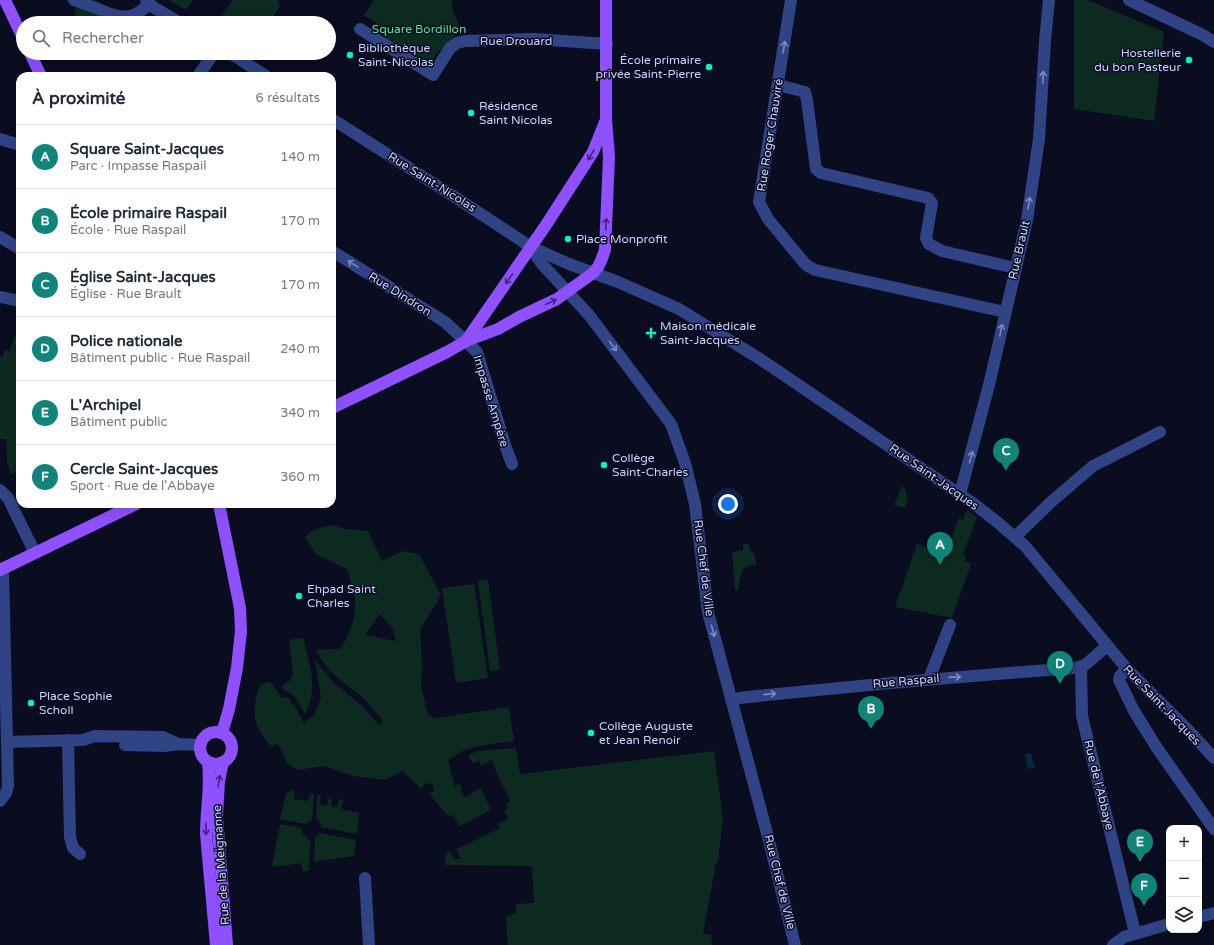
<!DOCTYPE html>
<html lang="fr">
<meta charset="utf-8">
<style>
body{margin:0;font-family:"Varela Round",sans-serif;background:#f2f2f3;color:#1f2937}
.controls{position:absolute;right:12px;bottom:12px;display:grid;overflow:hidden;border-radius:8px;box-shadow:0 4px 16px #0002}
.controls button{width:36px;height:36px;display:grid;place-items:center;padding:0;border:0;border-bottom:1px solid #e0e1e3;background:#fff;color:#1f2937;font:20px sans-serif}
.you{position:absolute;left:728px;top:504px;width:14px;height:14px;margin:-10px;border:3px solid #fff;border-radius:50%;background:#1a73e8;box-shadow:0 0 0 6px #1a73e833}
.badge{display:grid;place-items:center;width:26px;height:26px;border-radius:50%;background:#11847a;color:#fff;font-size:13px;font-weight:700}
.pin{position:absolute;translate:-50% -33px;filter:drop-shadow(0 1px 2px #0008)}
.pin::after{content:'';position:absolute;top:21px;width:14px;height:12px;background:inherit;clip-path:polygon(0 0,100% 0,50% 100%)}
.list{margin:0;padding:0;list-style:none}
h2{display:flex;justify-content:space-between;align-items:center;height:52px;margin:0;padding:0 16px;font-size:17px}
h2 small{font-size:13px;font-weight:400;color:#747a83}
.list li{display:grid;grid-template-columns:26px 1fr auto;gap:12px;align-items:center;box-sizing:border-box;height:64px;padding:0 16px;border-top:1px solid #e0e1e3}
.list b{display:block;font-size:15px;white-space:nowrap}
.list p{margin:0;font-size:13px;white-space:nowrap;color:#747a83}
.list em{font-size:13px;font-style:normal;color:#747a83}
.icon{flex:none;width:22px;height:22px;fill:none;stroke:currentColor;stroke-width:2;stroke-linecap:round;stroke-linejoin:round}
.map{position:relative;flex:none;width:1214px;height:945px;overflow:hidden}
.search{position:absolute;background:#fff;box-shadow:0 4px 16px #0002;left:16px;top:16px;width:320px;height:44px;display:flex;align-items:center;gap:10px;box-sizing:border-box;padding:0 14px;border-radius:22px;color:#747a83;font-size:15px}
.panel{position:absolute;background:#fff;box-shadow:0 4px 16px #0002;left:16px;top:72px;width:320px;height:436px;border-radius:12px}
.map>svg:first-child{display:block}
</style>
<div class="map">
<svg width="1214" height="945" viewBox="0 0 1214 945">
<rect width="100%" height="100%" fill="#0a0c20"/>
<!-- green -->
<g fill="#0d2a21" fill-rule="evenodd">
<path d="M169 0H193L186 10Z"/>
<path d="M232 0H278L280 6 269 23H217Z"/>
<path d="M374 0H452V9L461 29 433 58 428 68 386 41 378 24 364 15Z"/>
<path d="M1074 0H1088L1164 32 1154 121 1074 109Z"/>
<path d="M76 7 118 23H73Z"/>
<path d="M20 328V471L11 474 7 462 6 439H0V357H3L4 350 10 351 14 337Z"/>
<path d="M902 486 905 488 908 500 905 508 894 505Z"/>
<path d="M967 510 977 517 963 554 966 556 964 561 971 564 952 618 895 607 917 544 945 554 959 518 963 520Z"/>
<path d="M333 525 345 529 368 531 382 561 403 551 419 554 441 595 420 630 422 665 421 686 428 715 436 718 509 707 514 741 485 745 464 750 448 760 455 787 459 783 462 788 461 792 465 797 481 788 491 810 460 826 452 815 448 816 429 794 433 792 434 789 432 784 426 783 421 789 403 771 385 780 353 776 324 766 297 770 287 763 278 744 270 746C266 740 261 734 258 727 252 715 255 696 261 684L270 682 275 688 281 698 288 697 295 707 304 723 314 715 321 698 315 660 334 683 361 705 379 725 383 720 361 696 333 674 324 664 316 650 340 649C349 636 356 619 355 603 355 592 350 580 347 569L316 554 305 537 315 529ZM380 614 392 627 396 641 365 635Z"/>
<path d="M743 544H749L750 551 755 554 756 565C740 564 740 578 738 590H735L732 552 743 550Z"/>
<path d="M488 580 500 670 490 671 478 581Z"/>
<path d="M474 584 488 678 456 683 442 588Z"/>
<path d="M303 638C309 662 319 691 305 713L294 696 282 688 283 685 291 680 293 674 289 640Z"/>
<path d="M516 748 520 774 714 751 723 817 718 862 716 863 703 934 711 935 712 945H508L506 917 516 913V904L534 903 532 866 445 865V855L450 852 454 859H461L457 850 459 848 500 828 498 824 508 819 504 810 508 808 506 804 510 801 491 760 481 765 479 761 473 764 468 755 479 751Z"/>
<path d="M294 790V799L308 801 310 794H314L312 820 305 824 280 819 286 793 290 791Z"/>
<path d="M317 795 321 796 320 804 327 806 329 797 332 798 331 806 337 807 339 799 343 800 341 809 359 813 357 834 321 827V824L316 819Z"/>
<path d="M280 824 301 828 303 835 310 841 309 870 303 872 301 863 274 867 272 865Z"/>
<path d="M320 833 356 840 354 856 314 862 315 837Z"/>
</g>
<!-- water -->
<path fill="#04293f" d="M1031 753 1035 768 1028 769 1025 754Z"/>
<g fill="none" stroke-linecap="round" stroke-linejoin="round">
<!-- minor -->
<g stroke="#304384" stroke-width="12">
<path d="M74 0C84 4 94 7 103 11 123 19 133 20 149 4"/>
<path d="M146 0 153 7 180 23"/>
<path d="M791 0 759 202 768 219 806 265 815 270 1005 312"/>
<path d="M1129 0 1203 35 1214 42"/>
<path d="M360 29 433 75 450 48 457 43 465 41 534 39 607 44"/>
<path d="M230 53 266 76"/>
<path d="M198 76 214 53"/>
<path d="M778 85 805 92 807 100 816 169 821 173 928 198 932 203 926 238 929 244 942 251 1015 268"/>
<path d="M332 119 455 197 531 247 569 264 618 282 679 309 763 361 974 504 996 521 1025 546 1127 669 1189 731 1214 758"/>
<path d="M0 139 20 145"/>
<path d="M0 237 20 249"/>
<path d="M531 248 542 264 589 315 671 424 685 463 695 504 708 612 768 837 795 945"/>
<path d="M332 251 445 322 477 352 505 445 512 464"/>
<path d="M0 297 20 301"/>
<path d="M0 490 8 498 35 553"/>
<path d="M960 494 989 385 1027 220 1039 139 1045 41 1049 0"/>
<path d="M1015 537 1051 502 1093 466 1160 432"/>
<path d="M1081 667 1082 716 1135 933"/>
<path d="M1127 669 1120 676 1119 680 1134 711 1157 748 1214 829"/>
<path d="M929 679 950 625"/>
<path d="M731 700 739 698C851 686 963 676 1075 668L1085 665 1107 646"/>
<path d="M68 740 70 837 73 848 80 854"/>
<path d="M7 742 83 740 95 736 163 737 178 744"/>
<path d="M125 745 164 746 178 744 200 745"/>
<path d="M0 801 6 793 8 786 3 568"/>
<path d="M365 878 369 945"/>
<path d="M1199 917 1214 913"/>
<path d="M1113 945 1124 937 1169 924"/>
</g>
<!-- major -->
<g stroke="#8f50ff" stroke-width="12">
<path d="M5 0 23 38"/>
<path d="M30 53 41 76"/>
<path d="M466 341 546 225 593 152 605 122"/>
<path d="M332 408 447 352 466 341 498 329 519 317 557 299 593 273 598 267 601 261 605 250 609 157 606 119V0"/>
<path d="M219 504 240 608 241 631 237 668 229 709 222 733"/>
<path d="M0 570 136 504"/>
<circle cx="216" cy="748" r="16"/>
<path d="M208 762C211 786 206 810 206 834L216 945"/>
<path d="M223 762 219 781 217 817 227 945"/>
</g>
</g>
<!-- one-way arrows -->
<defs><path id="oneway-shaft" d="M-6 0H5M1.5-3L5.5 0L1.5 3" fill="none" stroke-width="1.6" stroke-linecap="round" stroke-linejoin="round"/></defs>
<g stroke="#7c8ac2">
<use href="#oneway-shaft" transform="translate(784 47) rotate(-81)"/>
<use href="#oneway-shaft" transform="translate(1043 77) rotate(-87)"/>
<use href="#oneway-shaft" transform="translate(1029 203) rotate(-81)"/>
<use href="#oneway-shaft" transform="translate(353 264) rotate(-148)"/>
<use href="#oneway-shaft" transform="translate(1001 330) rotate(-78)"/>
<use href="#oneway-shaft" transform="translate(613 346) rotate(53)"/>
<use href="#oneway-shaft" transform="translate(971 457) rotate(-76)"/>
<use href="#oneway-shaft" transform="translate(713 631) rotate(75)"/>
<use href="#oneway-shaft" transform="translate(955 677) rotate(-4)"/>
<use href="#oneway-shaft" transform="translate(770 694) rotate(-6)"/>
</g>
<g stroke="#3f2779">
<use href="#oneway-shaft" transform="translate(591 155) rotate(121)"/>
<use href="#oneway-shaft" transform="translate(606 224) rotate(-87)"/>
<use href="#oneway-shaft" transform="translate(509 279) rotate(125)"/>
<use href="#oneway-shaft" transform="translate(551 302) rotate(-25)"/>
<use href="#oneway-shaft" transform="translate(219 781) rotate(-81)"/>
<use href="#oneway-shaft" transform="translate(206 829) rotate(88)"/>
</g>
<!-- markers -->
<g fill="#00f4cb" stroke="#0a0c20" stroke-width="1.5">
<circle cx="350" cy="55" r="4"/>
<circle cx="1189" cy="60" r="4"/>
<circle cx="709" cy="67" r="4"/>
<circle cx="471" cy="113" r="4"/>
<circle cx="568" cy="239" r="4"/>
<path d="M649 327h4v4h4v4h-4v4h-4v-4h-4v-4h4z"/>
<circle cx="604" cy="465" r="4"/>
<circle cx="299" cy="596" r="4"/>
<circle cx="31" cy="703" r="4"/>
<circle cx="591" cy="733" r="4"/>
</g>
<g text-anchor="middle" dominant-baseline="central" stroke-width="3" stroke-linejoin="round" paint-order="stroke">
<!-- park labels -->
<g font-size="12" fill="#49eb97" stroke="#0a0c20">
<text x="419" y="29">Square Bordillon</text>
</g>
<!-- street labels -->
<g font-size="12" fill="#c9d1ff" stroke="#0a0c20">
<text x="516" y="41">Rue Drouard</text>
<text transform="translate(770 135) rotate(-81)">Rue Roger Chauviré</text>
<text transform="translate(432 182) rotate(32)">Rue Saint-Nicolas</text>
<text transform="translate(1019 250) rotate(-77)">Rue Brault</text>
<text transform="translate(400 294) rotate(32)">Rue Dindron</text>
<text transform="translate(491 401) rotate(73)">Impasse Ampère</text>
<text transform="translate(934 477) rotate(35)">Rue Saint-Jacques</text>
<text transform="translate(704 568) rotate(83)">Rue Chef de Ville</text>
<text transform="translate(906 681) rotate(-5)">Rue Raspail</text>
<text transform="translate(1162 705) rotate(46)">Rue Saint-Jacques</text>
<text transform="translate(1099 785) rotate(76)">Rue de l'Abbaye</text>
<text transform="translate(221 865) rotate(-94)">Rue de la Meignanne</text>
<text transform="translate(780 882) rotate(76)">Rue Chef de Ville</text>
</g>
<!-- poi labels -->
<g font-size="12" fill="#c9d1ff" stroke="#0a0c20" text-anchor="start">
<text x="358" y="48">Bibliothèque<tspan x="358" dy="14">Saint-Nicolas</tspan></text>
<text x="1181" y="53" text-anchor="end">Hostellerie<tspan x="1181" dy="14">du bon Pasteur</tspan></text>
<text x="701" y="60" text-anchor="end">École primaire<tspan x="701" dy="14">privée Saint-Pierre</tspan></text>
<text x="479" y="106">Résidence<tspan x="479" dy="14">Saint Nicolas</tspan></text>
<text x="576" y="239">Place Monprofit</text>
<text x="660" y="326">Maison médicale<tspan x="660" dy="14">Saint-Jacques</tspan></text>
<text x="612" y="458">Collège<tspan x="612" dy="14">Saint-Charles</tspan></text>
<text x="307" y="589">Ehpad Saint<tspan x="307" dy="14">Charles</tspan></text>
<text x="39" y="696">Place Sophie<tspan x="39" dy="14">Scholl</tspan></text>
<text x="599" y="726">Collège Auguste<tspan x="599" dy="14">et Jean Renoir</tspan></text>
</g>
</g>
</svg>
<div class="controls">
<button>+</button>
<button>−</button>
<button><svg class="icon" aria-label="layers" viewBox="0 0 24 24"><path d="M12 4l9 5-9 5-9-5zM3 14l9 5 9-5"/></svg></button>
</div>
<div class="you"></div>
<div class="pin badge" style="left:940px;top:565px">A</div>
<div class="pin badge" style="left:871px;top:729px">B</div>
<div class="pin badge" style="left:1006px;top:471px">C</div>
<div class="pin badge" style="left:1060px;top:684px">D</div>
<div class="pin badge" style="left:1140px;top:862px">E</div>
<div class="pin badge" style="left:1144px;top:906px">F</div>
<div class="search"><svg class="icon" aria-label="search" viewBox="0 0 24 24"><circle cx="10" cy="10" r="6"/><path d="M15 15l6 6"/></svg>Rechercher</div>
<section class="panel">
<h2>À proximité<small>6 résultats</small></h2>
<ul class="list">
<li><span class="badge">A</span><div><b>Square Saint-Jacques</b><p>Parc · Impasse Raspail</p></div><em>140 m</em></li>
<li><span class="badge">B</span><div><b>École primaire Raspail</b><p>École · Rue Raspail</p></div><em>170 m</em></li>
<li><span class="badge">C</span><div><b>Église Saint-Jacques</b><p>Église · Rue Brault</p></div><em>170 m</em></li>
<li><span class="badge">D</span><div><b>Police nationale</b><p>Bâtiment public · Rue Raspail</p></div><em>240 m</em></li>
<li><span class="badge">E</span><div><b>L'Archipel</b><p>Bâtiment public</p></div><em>340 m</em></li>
<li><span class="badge">F</span><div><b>Cercle Saint-Jacques</b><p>Sport · Rue de l'Abbaye</p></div><em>360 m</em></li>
</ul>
</section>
</div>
